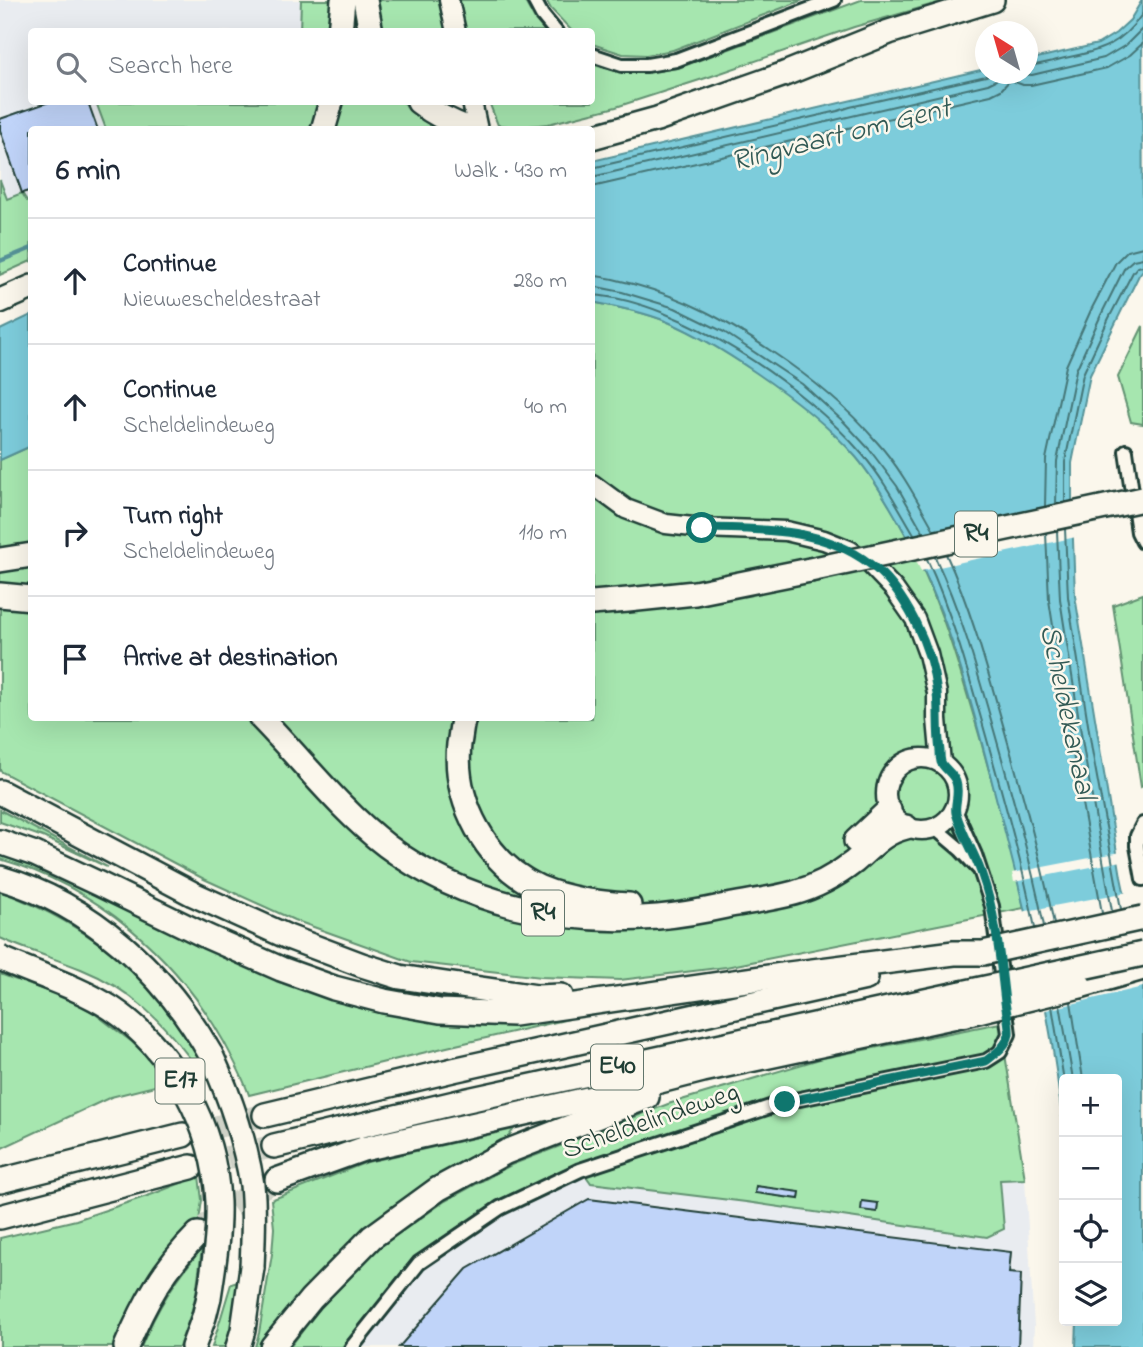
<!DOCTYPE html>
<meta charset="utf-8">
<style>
body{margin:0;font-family:"Indie Flower",sans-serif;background:#f6f6f7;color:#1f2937}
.controls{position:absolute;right:21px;bottom:21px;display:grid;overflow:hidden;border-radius:7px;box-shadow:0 7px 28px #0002}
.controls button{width:63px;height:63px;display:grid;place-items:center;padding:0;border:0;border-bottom:2px solid #e0e1e3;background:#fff;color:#1f2937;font:35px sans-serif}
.compass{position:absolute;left:975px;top:21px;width:63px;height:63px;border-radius:50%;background:#fff;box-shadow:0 7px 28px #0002;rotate:323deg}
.stop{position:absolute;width:21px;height:21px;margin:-16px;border:5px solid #0f766e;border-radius:50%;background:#fff}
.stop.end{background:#0f766e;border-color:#fff;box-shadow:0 2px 7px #0008}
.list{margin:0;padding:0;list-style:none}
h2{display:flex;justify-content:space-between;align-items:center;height:91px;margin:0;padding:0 28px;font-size:30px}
h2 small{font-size:23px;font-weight:400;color:#747a83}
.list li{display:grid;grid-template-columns:46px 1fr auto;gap:21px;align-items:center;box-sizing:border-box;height:126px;padding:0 28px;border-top:2px solid #e0e1e3}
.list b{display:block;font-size:26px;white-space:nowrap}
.list p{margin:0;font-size:23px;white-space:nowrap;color:#747a83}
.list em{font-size:23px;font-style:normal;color:#747a83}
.icon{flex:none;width:38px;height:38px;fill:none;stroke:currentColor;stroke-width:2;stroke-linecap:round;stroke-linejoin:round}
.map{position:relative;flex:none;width:1143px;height:1347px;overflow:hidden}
.search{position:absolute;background:#fff;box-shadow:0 7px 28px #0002;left:28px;top:28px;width:567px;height:77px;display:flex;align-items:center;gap:18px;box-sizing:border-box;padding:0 24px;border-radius:7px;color:#747a83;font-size:26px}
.panel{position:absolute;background:#fff;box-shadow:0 7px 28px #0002;left:28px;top:126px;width:567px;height:595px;border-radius:7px}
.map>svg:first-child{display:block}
</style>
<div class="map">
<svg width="1143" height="1347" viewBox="0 0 1143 1347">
<rect width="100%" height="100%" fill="#fbf7ec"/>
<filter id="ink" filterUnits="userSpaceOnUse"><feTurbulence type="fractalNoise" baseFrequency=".0143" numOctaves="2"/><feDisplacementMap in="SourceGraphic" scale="14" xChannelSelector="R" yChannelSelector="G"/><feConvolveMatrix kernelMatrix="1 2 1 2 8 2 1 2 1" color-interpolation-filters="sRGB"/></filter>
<g filter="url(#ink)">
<!-- built -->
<g fill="#e9ecf0">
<path d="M0 0H301L300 31 32 32V102H96L106 129 32 130 31 200 27 201 7 199 0 180Z"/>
<path d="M578 1163 591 1183 746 1202 1004 1229 1000 1180 1025 1179 1034 1327 1033 1347H342L413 1258 496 1201Z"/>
</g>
<!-- green -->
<g fill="#a6e6af" stroke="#629272" stroke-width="2">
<path d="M301 0H333L329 31 300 32Z"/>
<path d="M375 0H440L447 31H382Z"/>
<path d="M457 0H524L535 20 545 31H464Z"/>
<path d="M546 0H803L673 50 646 55 623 54 592 44V32L572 31 551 9Z"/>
<path d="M861 0H948L854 27 709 77 616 107 548 124 519 127 498 125 489 102H592V64C626 76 643 74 678 68Z"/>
<path d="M96 102H319L310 130 106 129Z"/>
<path d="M339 102H403L421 117 442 130H332Z"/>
<path d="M0 180 7 199 22 193 27 201 32 200 31 261 0 275Z"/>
<path d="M592 302C617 307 644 312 668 322 700 335 728 354 756 372 793 397 828 424 857 458 872 476 884 496 895 515 937 588 957 659 980 738 995 794 1013 852 1024 908L726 967 620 980 541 977 411 962 294 920 204 879 0 771V460L31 446 32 718H592Z"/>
<path d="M1143 326V424L1131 422 1118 377Z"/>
<path d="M1143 594V786L1141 787 1113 605Z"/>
<path d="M0 810 107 867 43 837 0 822Z"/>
<path d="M0 853 31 864 95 893 204 947 277 979 514 1025 569 1019 447 1047 249 1095C243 1077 233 1059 224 1042 175 955 97 887 0 859Z"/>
<path d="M0 891C92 926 151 975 200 1061L195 1065C163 1022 131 989 81 969 54 958 26 950 0 938Z"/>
<path d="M0 974 69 999 94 1013 132 1042 152 1061 167 1083 111 1097 0 1149Z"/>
<path d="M1000 1023 1025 1179 1000 1180 1004 1229 987 1237 746 1202 591 1183 577 1163 496 1201 413 1258 342 1347H290L321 1307 380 1247 445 1201 511 1165 668 1104 823 1058Z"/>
<path d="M514 1129 502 1145 433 1182 262 1347H255L259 1333 272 1254 274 1228 271 1200 367 1162Z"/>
<path d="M199 1176 202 1200 199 1221 180 1240 117 1347H0V1238L76 1220 153 1194Z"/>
<path d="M202 1248 196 1294 191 1313 179 1347H141C158 1306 174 1282 202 1248Z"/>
<path d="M241 1281 227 1347H212L231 1284Z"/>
</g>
<!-- water -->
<g fill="#7dccdb" stroke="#579398" stroke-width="2">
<path d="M1142 0 1143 270 1139 275 1090 375 1072 463V512L1075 596 1121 877 1143 981V1347H1076L1077 1321H1117V1079H1064V1140C1055 1029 1028 920 1000 813 974 712 950 609 897 519 885 498 872 476 856 457 827 424 792 397 755 372 727 353 699 335 668 322 644 312 617 307 592 302V161L985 69 986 74H1028V60L1098 44 1116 33 1130 20Z"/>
<path d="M31 315V446L0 460V330Z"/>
</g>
<!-- pier -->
<g fill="#fbf7ec">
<path d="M1075 501 1076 537 921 571 904 537Z"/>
<path d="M1121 852 1122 861 1014 882 1012 873Z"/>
<path d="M1128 892 1143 964V987L1042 1011 1021 912Z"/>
</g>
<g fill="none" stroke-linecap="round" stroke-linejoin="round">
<!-- shore -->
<g stroke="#457677" stroke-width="2">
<path d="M1028 66C1040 65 1053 61 1065 58 1102 50 1120 46 1143 13"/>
<path d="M1023 74 1032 75 1104 58 1126 45 1143 28"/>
<path d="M592 168 838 111 850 107 986 76 990 74"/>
<path d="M592 177 988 84 996 80 1000 74"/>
<path d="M592 187 991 95 1001 90 1010 80 1023 85H1031L1107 68 1130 55 1143 43"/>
<path d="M592 276C605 276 620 281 633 284 688 299 725 320 771 351 810 377 846 406 876 441 900 467 917 500 934 530"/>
<path d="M592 286 622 292 675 308 724 332 802 384 844 422 869 449 897 486 923 532"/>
<path d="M592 295C681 301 805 387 862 454 883 478 898 507 914 534"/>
<path d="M1065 502V462L1083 374 1109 318 1133 272 1137 267 1143 266"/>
<path d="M1056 504 1057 461 1076 370 1101 315 1125 267 1133 260 1143 258"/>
<path d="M1045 506 1046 459 1066 366 1091 310 1116 262 1127 251 1143 247"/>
<path d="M1065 529 1068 597 1092 750 1121 909"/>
<path d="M1057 531 1060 599 1084 752 1112 911"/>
<path d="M1046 533 1049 600 1073 754 1102 913"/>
<path d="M946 554C972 611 988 672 1005 732 1023 796 1041 859 1054 924"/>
<path d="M935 557C962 614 978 674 995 734 1013 798 1031 862 1044 926"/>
<path d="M927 559C953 616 969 676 986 736 1004 800 1022 863 1035 928"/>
<path d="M1071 1002 1083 1079"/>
<path d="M1060 1004 1073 1079"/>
<path d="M1052 1006 1064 1081"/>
</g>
<!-- stream -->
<path stroke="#579398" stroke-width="4.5" d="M0 261 32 248"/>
</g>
<!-- building -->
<g fill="#c0d4f9" stroke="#1f3d34" stroke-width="2">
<path d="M49 102H88L98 130H32V190L22 193 0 130V119Z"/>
<path d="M756 1186 800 1192 799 1199 755 1193Z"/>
<path d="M589 1199 1011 1252 1009 1273 1021 1274 1018 1347H399L467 1269Z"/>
<path d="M862 1201 878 1203 877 1212 861 1210Z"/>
</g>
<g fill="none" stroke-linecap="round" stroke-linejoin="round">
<!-- highway-tunnel -->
<g stroke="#cfd2c7" stroke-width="23" stroke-dasharray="23 11" stroke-linecap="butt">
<path d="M183 1135 265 1115"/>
<path d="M194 1166 274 1146"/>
<path d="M205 1227C227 1209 251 1192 277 1180"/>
</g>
<defs>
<g id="street">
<path d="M534 0 542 15 556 32"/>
<path d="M592 55 622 65H647L676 60 834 0"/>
<path d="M1126 451 1138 532 1143 542"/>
<path d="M1143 824 1137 836V846L1143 879"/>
<path d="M935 828 961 850 978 868"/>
<path d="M352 1347 419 1263 500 1208 580 1170 785 1102 986 1061 1000 1052 1009 1034 992 906 975 855 955 810"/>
</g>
<g id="secondary">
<path d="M449 0 456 32"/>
<path d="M472 102 478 130"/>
<path d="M592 484 626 509 666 524 702 528 786 531 824 540 849 550 871 565 894 589 915 619 928 654 937 693V719L941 763"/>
<circle cx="922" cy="794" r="36"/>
</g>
<g id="highway">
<path d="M365 0 371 32"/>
<path d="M340 32 343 0"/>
<path d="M419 102C435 115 452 123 472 130"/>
<path d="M323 130 331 102"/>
<path d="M592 137 657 119 782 75 889 32 992 0"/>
<path d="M0 301 32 287"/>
<path d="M0 560 32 555"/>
<path d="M0 595 32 598"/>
<path d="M592 603 628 600 695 593 810 570"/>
<path d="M261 718C303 761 339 809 387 846 464 904 563 925 658 917 681 915 703 911 726 906 748 902 772 899 794 893 816 887 836 876 854 862 873 846 882 833 906 827"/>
<path d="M464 718C461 726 461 735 459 744 453 801 486 864 540 888 569 900 598 903 629 905"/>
<path d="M0 792 193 894 288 937 362 965 400 977 446 984 537 997 561 996"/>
<path d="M856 841 889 810"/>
<path d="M0 842 35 854 99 884 208 937 281 969 334 988 384 1001 440 1011 514 1014 789 974 954 953H983"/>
<path d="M0 878C92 905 165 973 211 1055"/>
<path d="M1080 986 1143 968"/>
<path d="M265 1115 453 1070 866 978"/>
<path d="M274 1146 463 1101 962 993"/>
<path d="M277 1180 363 1149 601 1096 703 1070 966 1014"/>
<path d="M0 1181 183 1135"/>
<path d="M0 1217 191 1167"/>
<path d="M126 1347C145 1302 163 1269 198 1234"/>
<path d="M193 1347 204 1317 209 1297"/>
<path d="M238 1347 243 1330 252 1267"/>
<path d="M272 1347 311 1299 372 1237 438 1189 506 1152 647 1097"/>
</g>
</defs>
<!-- street casing -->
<use href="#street" stroke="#1f3d34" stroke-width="18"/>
<!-- secondary casing -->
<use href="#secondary" stroke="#1f3d34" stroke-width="23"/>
<!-- highway casing -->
<use href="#highway" stroke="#1f3d34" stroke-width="28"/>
<!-- street -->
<use href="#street" stroke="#fbf7ec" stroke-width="12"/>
<!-- secondary -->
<use href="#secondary" stroke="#fbf7ec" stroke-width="18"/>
<!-- highway -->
<use href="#highway" stroke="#fbf7ec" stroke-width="23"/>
<defs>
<g id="highway-bridge">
<path d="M810 570 1143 499"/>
<path d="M983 953 1143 918"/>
<path d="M0 958C37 975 77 986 111 1008 173 1049 215 1128 218 1202 219 1233 214 1265 209 1297"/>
<path d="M962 993 1143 954"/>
<path d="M966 1014 1080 986"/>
<path d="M211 1055C230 1097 245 1139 252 1185 255 1212 253 1240 252 1267"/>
</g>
</defs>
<!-- highway-bridge casing -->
<use href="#highway-bridge" stroke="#1f3d34" stroke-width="28" stroke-linecap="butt"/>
<!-- highway-bridge -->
<use href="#highway-bridge" stroke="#fbf7ec" stroke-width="23"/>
</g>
</g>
<g fill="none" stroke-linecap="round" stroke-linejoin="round" filter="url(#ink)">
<!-- route -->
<path stroke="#0f766e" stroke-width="9" d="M702 528C759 529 822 527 870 564 906 591 932 648 937 693 939 712 937 731 940 751 940 754 940 758 941 762 944 769 953 773 956 782 960 794 954 804 956 813 962 834 974 852 981 872 996 914 1000 958 1005 1002 1006 1010 1010 1026 1009 1034 1007 1046 995 1054 986 1061L785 1102"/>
</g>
<g text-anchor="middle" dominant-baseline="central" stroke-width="5" stroke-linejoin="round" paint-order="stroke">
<!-- shield labels -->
<g fill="#fbf7ec" stroke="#61756b" stroke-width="2">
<rect x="955" y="511.5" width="42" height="45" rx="5"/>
<rect x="522" y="890.5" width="42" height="45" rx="5"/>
<rect x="591" y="1044.5" width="52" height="45" rx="5"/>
<rect x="155.5" y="1058.5" width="49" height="45" rx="5"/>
</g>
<g font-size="26" font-weight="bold" fill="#1f3d34">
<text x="976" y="534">R4</text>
<text x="543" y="913">R4</text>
<text x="617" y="1067">E40</text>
<text x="180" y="1081">E17</text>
</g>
<!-- street labels -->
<g font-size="28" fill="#1f3d34" stroke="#fbf7ec">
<text transform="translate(651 1122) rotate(-19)">Scheldelindeweg</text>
</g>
<!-- water labels -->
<g font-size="30" font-style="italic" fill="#325a55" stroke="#fbf7ec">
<text transform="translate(841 136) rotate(-14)">Ringvaart om Gent</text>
<text transform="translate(1066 712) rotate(78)">Scheldekanaal</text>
</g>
</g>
</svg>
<div class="controls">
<button>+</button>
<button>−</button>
<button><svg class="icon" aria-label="locate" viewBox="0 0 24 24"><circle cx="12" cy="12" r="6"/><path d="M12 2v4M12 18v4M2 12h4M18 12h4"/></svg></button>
<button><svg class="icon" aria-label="layers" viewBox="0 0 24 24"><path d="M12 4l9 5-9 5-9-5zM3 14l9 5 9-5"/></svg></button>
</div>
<svg class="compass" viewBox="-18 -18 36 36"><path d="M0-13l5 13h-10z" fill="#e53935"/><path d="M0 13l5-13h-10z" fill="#747a83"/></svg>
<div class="stop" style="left:702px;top:528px"></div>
<div class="stop end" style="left:785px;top:1102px"></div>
<div class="search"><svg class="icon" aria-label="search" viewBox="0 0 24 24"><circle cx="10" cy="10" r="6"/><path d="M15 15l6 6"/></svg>Search here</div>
<section class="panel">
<h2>6 min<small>Walk · 430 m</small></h2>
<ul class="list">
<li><svg class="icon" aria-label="ahead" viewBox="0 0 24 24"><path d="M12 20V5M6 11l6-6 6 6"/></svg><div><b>Continue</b><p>Nieuwescheldestraat</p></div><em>280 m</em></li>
<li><svg class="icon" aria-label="ahead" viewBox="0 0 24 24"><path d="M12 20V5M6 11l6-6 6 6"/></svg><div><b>Continue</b><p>Scheldelindeweg</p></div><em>40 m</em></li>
<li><svg class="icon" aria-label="right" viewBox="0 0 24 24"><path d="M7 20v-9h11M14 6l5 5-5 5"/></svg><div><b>Turn right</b><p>Scheldelindeweg</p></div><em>110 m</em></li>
<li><svg class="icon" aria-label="arrive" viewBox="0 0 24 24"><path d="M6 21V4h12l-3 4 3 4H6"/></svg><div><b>Arrive at destination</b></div></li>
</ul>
</section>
</div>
